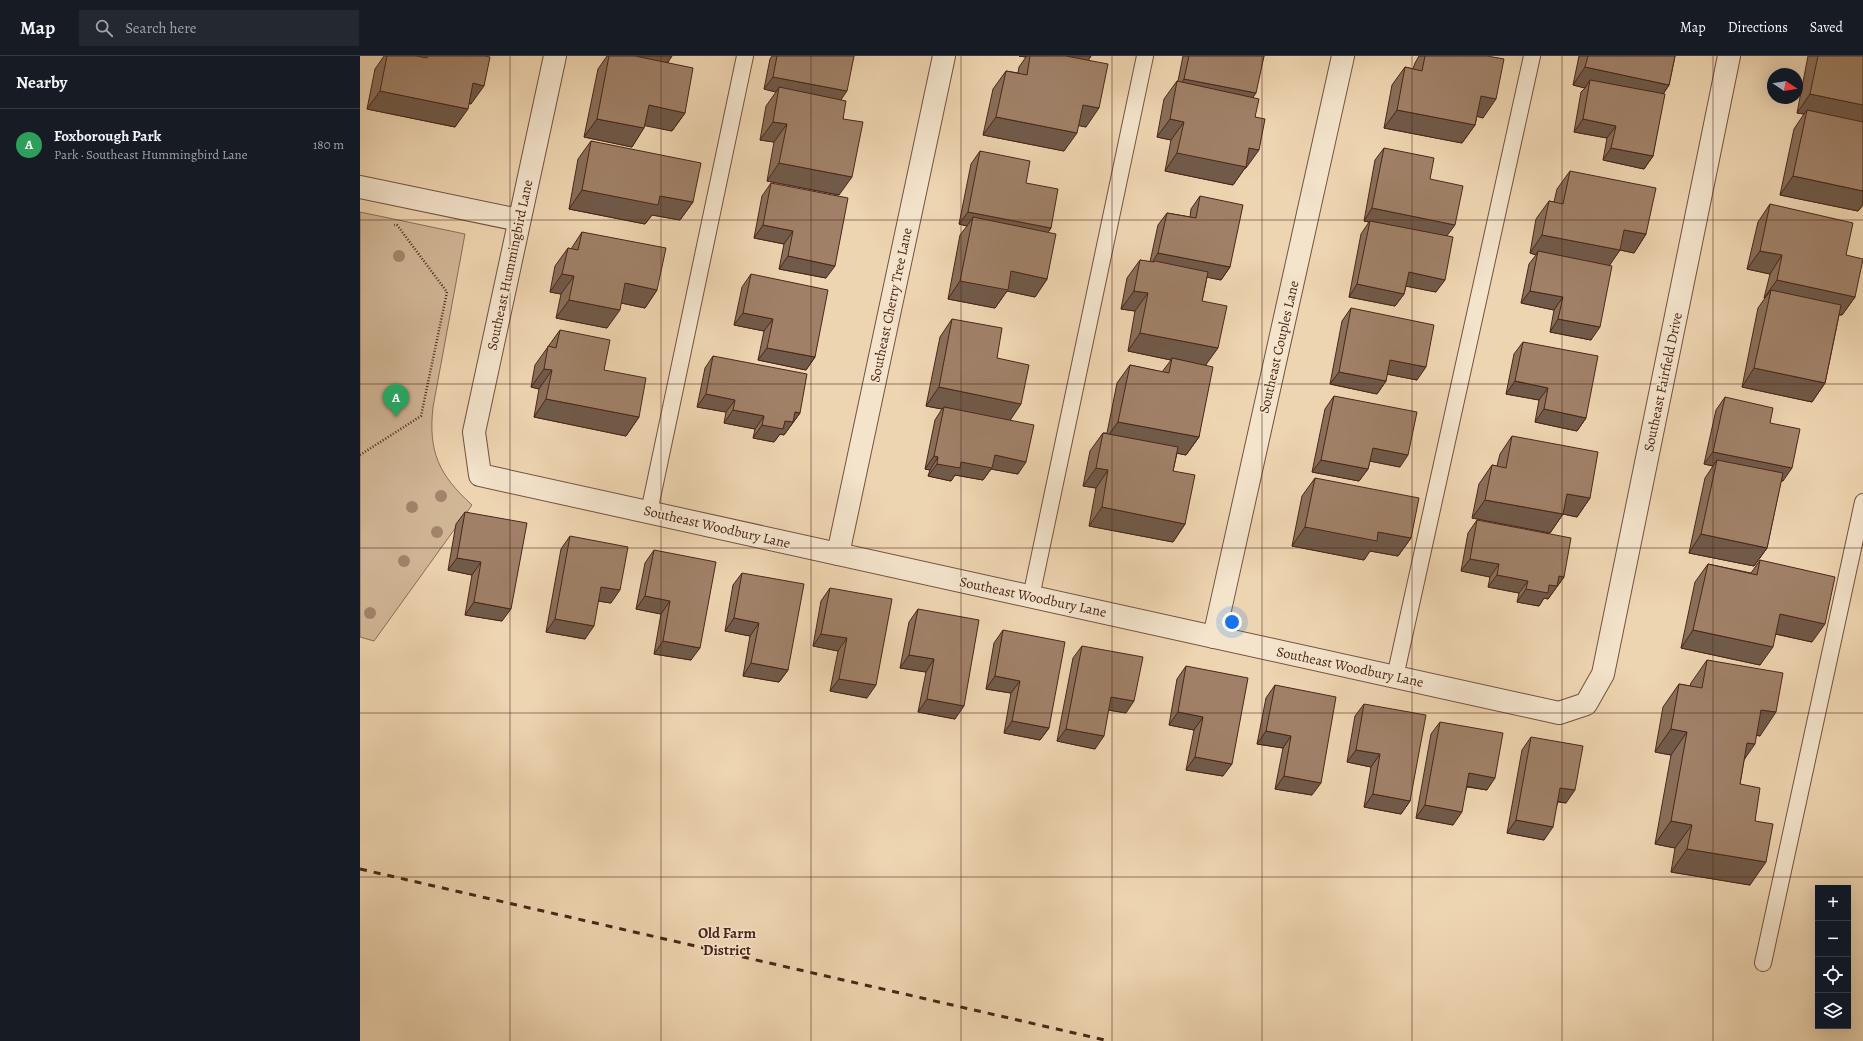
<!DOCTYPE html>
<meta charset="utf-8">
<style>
body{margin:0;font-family:Alegreya,serif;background:#242831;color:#f1f3f6}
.controls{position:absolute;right:12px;bottom:12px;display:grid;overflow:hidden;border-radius:0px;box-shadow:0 4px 16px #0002}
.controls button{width:36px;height:36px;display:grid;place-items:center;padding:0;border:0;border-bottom:1px solid #363941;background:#171b24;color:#f1f3f6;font:20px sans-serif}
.compass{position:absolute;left:1407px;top:12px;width:36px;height:36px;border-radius:50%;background:#171b24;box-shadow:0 4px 16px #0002;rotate:102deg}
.you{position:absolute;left:872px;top:566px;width:14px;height:14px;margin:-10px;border:3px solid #fff;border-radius:50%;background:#1a73e8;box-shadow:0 0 0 6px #1a73e833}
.badge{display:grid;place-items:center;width:26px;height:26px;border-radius:50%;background:#c59692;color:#fff;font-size:13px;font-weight:700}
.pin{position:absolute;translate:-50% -33px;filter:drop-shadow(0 1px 2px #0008)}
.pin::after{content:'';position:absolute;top:21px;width:14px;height:12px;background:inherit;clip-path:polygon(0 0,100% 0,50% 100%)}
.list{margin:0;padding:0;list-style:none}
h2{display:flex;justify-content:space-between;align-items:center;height:52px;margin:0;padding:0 16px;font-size:17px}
h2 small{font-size:13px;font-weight:400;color:#9ea1a6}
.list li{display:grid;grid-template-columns:26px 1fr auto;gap:12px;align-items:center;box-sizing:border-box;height:72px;padding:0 16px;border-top:1px solid #363941}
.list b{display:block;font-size:15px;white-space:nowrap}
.list p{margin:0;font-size:13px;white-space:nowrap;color:#9ea1a6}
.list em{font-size:13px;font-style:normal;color:#9ea1a6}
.icon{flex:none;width:22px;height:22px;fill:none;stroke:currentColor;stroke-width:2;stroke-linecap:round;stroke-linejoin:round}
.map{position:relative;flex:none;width:1503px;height:985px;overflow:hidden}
header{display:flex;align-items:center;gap:24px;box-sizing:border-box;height:56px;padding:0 20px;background:#171b24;border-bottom:1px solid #363941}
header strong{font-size:19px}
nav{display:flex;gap:22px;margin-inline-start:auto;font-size:14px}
.search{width:280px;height:36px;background:#242831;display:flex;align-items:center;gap:10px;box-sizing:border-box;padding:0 14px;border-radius:0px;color:#9ea1a6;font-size:15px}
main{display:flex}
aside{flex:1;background:#171b24}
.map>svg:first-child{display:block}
</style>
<header>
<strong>Map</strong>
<div class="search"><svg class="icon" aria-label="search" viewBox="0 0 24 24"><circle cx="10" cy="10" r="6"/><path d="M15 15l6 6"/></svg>Search here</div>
<nav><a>Map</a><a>Directions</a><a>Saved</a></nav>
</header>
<main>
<aside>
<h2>Nearby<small></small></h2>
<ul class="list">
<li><span class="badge" style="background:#2e9e5b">A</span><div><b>Foxborough Park</b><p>Park · Southeast Hummingbird Lane</p></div><em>180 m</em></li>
</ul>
</aside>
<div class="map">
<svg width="1503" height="985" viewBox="0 0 1503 985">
<rect width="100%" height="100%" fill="#eed5b1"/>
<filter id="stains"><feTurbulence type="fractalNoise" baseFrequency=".005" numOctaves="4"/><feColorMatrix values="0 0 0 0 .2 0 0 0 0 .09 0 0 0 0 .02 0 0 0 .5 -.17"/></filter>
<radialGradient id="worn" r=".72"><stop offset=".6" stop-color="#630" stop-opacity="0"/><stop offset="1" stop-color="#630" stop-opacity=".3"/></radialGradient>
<!-- green -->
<path fill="#d2b797" stroke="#8e6e58" d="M0 156 105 178 73 351C68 396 79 419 112 449L14 585 0 581Z"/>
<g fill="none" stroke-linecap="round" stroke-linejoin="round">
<defs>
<g id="lane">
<path d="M289 456 385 0"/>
<path d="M671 541 785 0"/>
<path d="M1035 621 1172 0"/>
<path d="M1403 907 1503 446"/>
</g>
<g id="street">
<path d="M195 0 114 376 120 419 1199 657 1226 648 1243 618 1369 0"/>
<path d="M0 131 159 164"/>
<path d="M478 498 584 0"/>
<path d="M854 581 983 0"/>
</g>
</defs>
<!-- lane casing -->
<use href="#lane" stroke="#74523f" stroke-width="18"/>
<!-- street casing -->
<use href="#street" stroke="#74523f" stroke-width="24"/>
<!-- path -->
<path stroke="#4b2619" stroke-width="2.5" stroke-dasharray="1 2" stroke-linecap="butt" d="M0 399 61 360 87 236 37 169H34"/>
<!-- lane -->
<use href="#lane" stroke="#f4e4cc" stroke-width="16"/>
<!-- street -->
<use href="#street" stroke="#f4e4cc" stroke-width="22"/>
<!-- rail -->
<path stroke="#4b2619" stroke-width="3" stroke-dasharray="7 7" stroke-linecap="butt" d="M0 813 749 985"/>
</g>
<!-- trees -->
<g fill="#a3856b">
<circle cx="39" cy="200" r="6"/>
<circle cx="81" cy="440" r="6"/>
<circle cx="52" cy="451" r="6"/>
<circle cx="77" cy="476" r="6"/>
<circle cx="44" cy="505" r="6"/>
<circle cx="10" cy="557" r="6"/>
</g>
<!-- wall -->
<g fill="#8a6f59" stroke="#4b2619">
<path d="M24 0H125L111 48 109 47 95 71 7 53 15 13Z"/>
<path d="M247 0H312L308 6 325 57 312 75 285 69 272 91 224 81 238 13Z"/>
<path d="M412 0H494L481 44 483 63 479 139 407 125 414 86 400 84 406 50 416 36 404 33 410 3Z"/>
<path d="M659 0H731L728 4 726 71 718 69 704 95 623 79 633 33 646 15 658 17 659 11 666 1Z"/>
<path d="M823 0H904L893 42 895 61 886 112H885L873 129 805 115 811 84 797 81 804 43 817 25H818Z"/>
<path d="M1059 0H1127L1123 62 1117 60 1115 69 1102 87 1024 72 1032 29 1045 11 1053 13 1055 7Z"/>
<path d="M1219 0H1315L1309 29 1303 38 1293 100 1284 113 1243 104 1247 82 1214 76 1221 36 1225 32 1213 29Z"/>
<path d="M1448 0H1503V149L1498 155 1420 139 1434 73 1444 58 1437 57Z"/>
<path d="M231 85 333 146 320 164 292 159 285 168 209 153 218 103Z"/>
<path d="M1024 92 1070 123 1087 180 1076 236 1046 230 1044 238 1035 250 989 241 1001 178 1009 166 1004 165 1015 104Z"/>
<path d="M620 95 666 127 691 172 688 176 687 223 675 241 647 235 635 252 588 243 600 179 607 170 599 168 611 108Z"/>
<path d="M1210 115 1286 178 1274 197 1260 194 1249 209 1231 284 1190 276 1194 254 1161 247 1169 208 1176 199 1170 197 1176 163 1189 145 1194 146 1197 133Z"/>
<path d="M411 127 466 222 419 213 424 188 394 182 402 140Z"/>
<path d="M840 140 870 211 861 224 847 221 842 245 846 309 839 381 826 399 817 397 813 415 825 468 813 486 729 470 736 432 723 430 730 395 743 377H747L757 327 770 309 802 316 811 304 768 295 775 255 761 253 767 222 780 204 790 206 798 169 807 157 830 161 831 153Z"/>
<path d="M1410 148 1486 199 1495 241 1482 259H1479L1465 327 1452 346 1382 331 1398 252 1405 242H1404L1410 218 1387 213 1398 166Z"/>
<path d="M222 176 297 234 285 252 261 247 247 272 196 262 201 238 190 236 195 210 208 192 211 193Z"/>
<path d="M391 218 455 301 446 314 398 304 404 275 374 269 382 231Z"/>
<path d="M991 252 1057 324 1027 318 1026 325 1017 338 970 328 982 265Z"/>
<path d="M592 263 637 302 650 364 658 418 631 413 623 424 595 419 591 425 568 420 570 414 565 413 575 364 582 353 566 350 580 281Z"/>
<path d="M200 274 244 314 279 361 266 380 174 361 179 333 171 331 175 309Z"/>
<path d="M1163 286 1226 362 1217 375 1175 366 1179 344 1146 338 1154 298Z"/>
<path d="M353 300 440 357 424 379 420 378 414 386 393 382 395 373 364 367 366 356 337 351 345 312Z"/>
<path d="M974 340 1040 411 1010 405 1008 413 999 425 952 416 965 353Z"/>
<path d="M1365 341 1410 367 1423 425H1421L1407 492 1394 510 1329 497 1345 422 1353 410 1344 408 1356 354Z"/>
<path d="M1152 380 1230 442 1217 461 1203 458 1190 477 1112 462 1119 428 1132 409 1137 410 1140 398Z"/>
<path d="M955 422 1051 482 1038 500 1010 495 1004 504 932 490 942 440Z"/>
<path d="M105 456 142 565 105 559 112 519 88 514 96 468Z"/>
<path d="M1117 464 1204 521 1188 543 1184 542 1179 550 1157 546 1159 537 1128 531 1130 521 1101 515 1108 477Z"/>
<path d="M210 480 251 547 238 545 225 583 186 576 201 493Z"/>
<path d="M294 494 331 604 294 598 301 558 276 553 285 507Z"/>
<path d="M1400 504 1452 586 1415 578 1400 609 1321 592 1335 526 1348 508 1391 517Z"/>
<path d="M382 517 428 614 419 626 383 620 390 580 365 575 373 529Z"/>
<path d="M470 532 507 642 470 635 478 595 453 590 461 545Z"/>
<path d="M558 553 595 663 558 656 566 616 540 612 549 566Z"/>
<path d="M643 574 689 672 680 684 644 677 651 637 626 633 634 587Z"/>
<path d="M722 590 766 657 748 654 735 693 697 685 713 602Z"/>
<path d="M1347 604 1400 680 1397 679 1384 704 1380 728 1395 765 1390 829 1311 816 1315 792 1295 788 1311 699 1295 696 1303 651 1319 628 1330 630 1331 627Z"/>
<path d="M826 610 863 720 826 714 834 674 809 669 817 623Z"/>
<path d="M915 629 952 739 915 733 923 692 897 688 906 642Z"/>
<path d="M1004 648 1050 745 1041 758 1004 751 1011 711 987 706 995 660Z"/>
<path d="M1080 666 1127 734 1107 731 1093 769 1056 762 1071 678Z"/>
<path d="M1171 681 1206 747 1198 746 1184 784 1147 777 1162 694Z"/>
</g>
<!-- shaded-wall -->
<g fill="#705a49" stroke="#4b2619">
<path d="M254 0H312L302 14Z"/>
<path d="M659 0H667L666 1Z"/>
<path d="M670 0H731L723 13Z"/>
<path d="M1225 11 1309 29 1297 47 1230 24 1225 32 1213 29Z"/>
<path d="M413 21 487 35 478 48 419 31 416 36 404 33Z"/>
<path d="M824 23 896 37 887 50 815 36Z"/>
<path d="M113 27 124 30 111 48 101 46Z"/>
<path d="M20 35 108 53 95 71 7 53Z"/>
<path d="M1450 38 1503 49V69L1447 54 1444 58 1437 57Z"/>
<path d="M1121 40 1136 43 1123 62 1108 58Z"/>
<path d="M289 49 325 57 312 75 276 68Z"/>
<path d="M723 49 739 52 726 71 710 68Z"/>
<path d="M1037 54 1115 69 1102 87 1024 72Z"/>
<path d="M636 61 717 77 704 95 623 79Z"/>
<path d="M237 63 284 72 272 91 224 81Z"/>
<path d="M810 63 824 66 811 84 797 81Z"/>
<path d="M1223 63 1256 70 1247 82 1214 76Z"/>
<path d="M413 66 427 68 414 86 400 84Z"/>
<path d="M889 92 899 94 886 112H885L873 129 805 115 817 97Z"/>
<path d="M1251 92 1293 100 1284 113 1243 104Z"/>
<path d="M419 107 492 121 479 139 407 125Z"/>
<path d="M1433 120 1503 135V149L1498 155 1420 139Z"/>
<path d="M222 134 300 140 333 146 320 164 292 159 285 168 209 153Z"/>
<path d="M1012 152 1095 169 1086 181 1010 165 1009 166 1004 165Z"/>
<path d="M608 156 691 172 682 185 613 161 607 170 599 168Z"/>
<path d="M403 169 433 175 424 188 394 182Z"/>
<path d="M1264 174 1286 178 1274 197 1251 192Z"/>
<path d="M1182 179 1260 194 1247 213 1178 195 1176 199 1170 197Z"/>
<path d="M1400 195 1422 199 1410 218 1387 213Z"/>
<path d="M798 197 870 211 861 224 792 210 795 205 791 210H790Z"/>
<path d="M428 200 475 210 466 222 419 213Z"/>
<path d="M651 215 687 223 675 241 647 235 635 252 588 243 600 225Z"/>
<path d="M1049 216 1085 224 1076 236 1040 229Z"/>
<path d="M202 218 214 220 201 238 190 236Z"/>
<path d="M1417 224 1495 241 1482 259 1409 243 1411 234 1405 242H1404Z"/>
<path d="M265 227 297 234 285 252 252 245Z"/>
<path d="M997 228 1044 238 1035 250 989 241Z"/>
<path d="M774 235 788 237 775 255 761 253Z"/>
<path d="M1170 235 1203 241 1194 254 1161 247Z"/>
<path d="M209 244 260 254 247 272 196 262Z"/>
<path d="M383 257 413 263 404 275 374 269Z"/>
<path d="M1198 263 1240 271 1231 284 1190 276Z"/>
<path d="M780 277 858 292 845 310 812 302 811 304 768 295Z"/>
<path d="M407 292 455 301 446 314 398 304Z"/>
<path d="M1030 304 1066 311 1057 324 1021 317Z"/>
<path d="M1394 312 1465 327 1452 346 1382 331Z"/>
<path d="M184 313 192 314 179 333 171 331Z"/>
<path d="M979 316 1026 325 1017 338 970 328Z"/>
<path d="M1155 325 1188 332 1179 344 1146 338Z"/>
<path d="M579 331 661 348 649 366 584 351 582 353 566 350Z"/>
<path d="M346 338 375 344 366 356 337 351Z"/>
<path d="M186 343 279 361 266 380 174 361Z"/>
<path d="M1184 353 1226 362 1217 375 1175 366Z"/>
<path d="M373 354 404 360 395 373 364 367Z"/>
<path d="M435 356 440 357 424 379 420 378 414 386 393 382 402 369 425 365Z"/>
<path d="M758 366 839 381 826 399 745 384Z"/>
<path d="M1013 392 1048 399 1040 411 1004 404Z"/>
<path d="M1353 396 1432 412 1423 425 1356 411 1357 404 1353 410 1344 408Z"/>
<path d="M635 399 666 406 658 418 631 413 623 424 595 419 591 425 568 420 577 408 601 406Z"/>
<path d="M574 400 578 401 570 414 565 413Z"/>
<path d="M961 404 1008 413 999 425 952 416Z"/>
<path d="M736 412 748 414 736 432 723 430Z"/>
<path d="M1207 438 1230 442 1217 461 1194 456Z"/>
<path d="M1125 444 1203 458 1190 477 1112 462Z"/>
<path d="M742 451 825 468 813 486 729 470Z"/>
<path d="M945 471 1018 476 1051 482 1038 500 1010 495 1004 504 932 490Z"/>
<path d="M1341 478 1407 492 1394 510 1329 497Z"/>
<path d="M97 502 121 506 112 519 88 514Z"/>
<path d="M1110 503 1139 508 1130 521 1101 515Z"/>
<path d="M1137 519 1168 525 1159 537 1128 531Z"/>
<path d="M1199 520 1204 521 1188 543 1184 542 1179 550 1157 546 1166 533 1189 529Z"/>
<path d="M241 531 260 534 251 547 232 544Z"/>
<path d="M285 540 310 545 301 558 276 553Z"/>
<path d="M114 546 151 553 142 565 105 559Z"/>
<path d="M1420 558 1465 568 1452 586 1407 576Z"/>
<path d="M374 562 399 567 390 580 365 575Z"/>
<path d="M195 563 234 570 225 583 186 576Z"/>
<path d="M1333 574 1413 591 1400 609 1321 592Z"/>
<path d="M461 578 487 582 478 595 453 590Z"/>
<path d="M303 585 340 592 331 604 294 598Z"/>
<path d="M549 599 574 603 566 616 540 612Z"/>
<path d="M391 607 428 614 419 626 383 620Z"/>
<path d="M635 620 660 625 651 637 626 633Z"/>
<path d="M479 623 516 629 507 642 470 635Z"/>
<path d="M751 641 774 645 766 657 742 653Z"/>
<path d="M567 643 604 650 595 663 558 656Z"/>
<path d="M1401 654 1416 656 1400 680 1385 677Z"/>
<path d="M818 656 843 661 834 674 809 669Z"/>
<path d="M652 665 689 672 680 684 644 677Z"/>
<path d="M706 673 744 680 735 693 697 685Z"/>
<path d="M1311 673 1327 676 1311 699 1295 696Z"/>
<path d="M906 675 931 680 923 692 897 688Z"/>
<path d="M1387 687 1395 688 1379 711Z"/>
<path d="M996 694 1020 698 1011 711 987 706Z"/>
<path d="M835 701 872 708 863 720 826 714Z"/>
<path d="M1109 717 1135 722 1127 734 1100 729Z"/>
<path d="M924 720 961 727 952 739 915 733Z"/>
<path d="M1200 732 1215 734 1206 747 1192 744Z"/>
<path d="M1013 738 1050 745 1041 758 1004 751Z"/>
<path d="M1065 749 1102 756 1093 769 1056 762Z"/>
<path d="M1156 764 1193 771 1184 784 1147 777Z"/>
<path d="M1311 765 1332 769 1315 792 1295 788Z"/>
<path d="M1327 793 1406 806 1390 829 1311 816Z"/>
</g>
<!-- building -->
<g fill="#a08168" stroke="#4b2619">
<path d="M27 0H56L67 2 68 0H125L130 1 124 30 113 27 108 53 20 35Z"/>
<path d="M249 0H275L333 12 325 57 289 49 284 72 237 63Z"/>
<path d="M417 0H494L487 35 413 21Z"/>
<path d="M670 0H706L748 8 739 52 723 49 717 77 636 61 646 15 667 19Z"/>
<path d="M829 0H904L896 37 824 23Z"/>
<path d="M1065 0H1127L1144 3 1136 43 1121 40 1115 69 1037 54 1045 11 1062 15Z"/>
<path d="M1228 0H1315L1309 29 1225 11Z"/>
<path d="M1458 0H1503V49L1450 38Z"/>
<path d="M1230 24 1305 38 1293 100 1251 92 1256 70 1223 63Z"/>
<path d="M817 25 899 43 895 61 905 63 899 94 889 92 886 111 817 97 824 66 810 63Z"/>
<path d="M419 31 486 45 483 63 503 66 492 121 419 107 427 68 413 66Z"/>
<path d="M1447 54 1503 66V135L1433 120Z"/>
<path d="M231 85 341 107 333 146 300 140 298 149 222 134Z"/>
<path d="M1024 92 1074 102 1070 123 1103 130 1095 169 1012 152Z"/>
<path d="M620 95 670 105 666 127 698 133 691 172 608 156Z"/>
<path d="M1210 115 1296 132 1286 178 1264 174 1260 194 1182 179 1189 145 1203 148Z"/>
<path d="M411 127 488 142 475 210 428 200 433 175 403 169Z"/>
<path d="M840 140 883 149 870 211 798 197 807 157 836 162Z"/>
<path d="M1410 148 1493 167 1486 199 1503 203 1495 241 1417 224 1422 199 1400 195Z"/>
<path d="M613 161 696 178 687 223 651 215 648 234 600 225Z"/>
<path d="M1010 165 1093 181 1085 224 1049 216 1044 238 997 228Z"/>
<path d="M222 176 306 192 297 234 265 227 260 254 209 244 214 220 202 218 208 192 218 194Z"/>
<path d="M1178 195 1252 210 1240 271 1198 263 1203 241 1170 235Z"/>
<path d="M780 204 794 206 795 205 848 216 842 245 867 250 858 292 780 277 788 237 774 235Z"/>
<path d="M391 218 468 234 455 301 407 292 413 263 383 257Z"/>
<path d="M1411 234 1481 249 1465 327 1394 312Z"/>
<path d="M991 252 1074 269 1066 311 1030 304 1026 325 979 316Z"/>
<path d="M592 263 642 272 637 302 669 309 661 348 579 331Z"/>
<path d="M200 274 250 284 244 314 286 322 279 361 186 343 192 314 184 313 188 290 196 292Z"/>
<path d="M1163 286 1238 300 1226 362 1184 353 1188 332 1155 325Z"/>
<path d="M353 300 447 318 440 357 435 356 433 366 425 365 423 373 402 369 404 360 373 354 375 344 346 338Z"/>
<path d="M812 302 853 311 839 381 758 366 770 309 809 317Z"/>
<path d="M974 340 1057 356 1048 399 1013 392 1008 413 961 404Z"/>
<path d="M1365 341 1413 352 1410 367 1440 373 1432 412 1353 396Z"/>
<path d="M584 351 674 369 666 406 635 399 632 412 601 406 600 412 577 408 578 401 574 400Z"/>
<path d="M743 377 818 391 813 415 835 419 825 468 742 451 748 414 736 412Z"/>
<path d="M1152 380 1238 396 1230 442 1207 438 1203 458 1125 444 1132 409 1146 412Z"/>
<path d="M1357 404 1423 417 1407 492 1341 478Z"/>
<path d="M955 422 1059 442 1051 482 1018 476 1017 485 945 471Z"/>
<path d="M105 456 167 467 151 553 114 546 121 506 97 502Z"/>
<path d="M1117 464 1211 482 1204 521 1199 520 1197 530 1189 529 1188 537 1166 533 1168 525 1137 519 1139 508 1110 503Z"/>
<path d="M210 480 268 491 260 534 241 531 234 570 195 563Z"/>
<path d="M294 494 356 506 340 592 303 585 310 545 285 540Z"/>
<path d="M1400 504 1475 521 1465 568 1420 558 1413 591 1333 574 1348 508 1397 519Z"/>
<path d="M382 517 444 528 428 614 391 607 399 567 374 562Z"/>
<path d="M470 532 532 543 516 629 479 623 487 582 461 578Z"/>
<path d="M558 553 619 564 604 650 567 643 574 603 549 599Z"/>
<path d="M643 574 705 586 689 672 652 665 660 625 635 620Z"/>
<path d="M722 590 783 601 774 645 751 641 744 680 706 673Z"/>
<path d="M1347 604 1423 617 1416 656 1401 654 1395 688 1387 687 1380 728 1400 732 1395 765 1413 768 1406 806 1327 793 1332 769 1311 765 1327 676 1311 673 1319 628 1342 632Z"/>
<path d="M826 610 888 622 872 708 835 701 843 661 818 656Z"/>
<path d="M915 629 976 641 961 727 924 720 931 680 906 675Z"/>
<path d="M1004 648 1066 659 1050 745 1013 738 1020 698 996 694Z"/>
<path d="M1080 666 1143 677 1135 722 1109 717 1102 756 1065 749Z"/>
<path d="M1171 681 1223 690 1215 734 1200 732 1193 771 1156 764Z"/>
</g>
<!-- grid -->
<path fill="none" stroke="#4b2619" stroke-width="1" stroke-opacity="0.55" d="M150 0V985M301 0V985M451 0V985M601 0V985M752 0V985M902 0V985M1052 0V985M1202 0V985M1353 0V985M0 164H1503M0 328H1503M0 492H1503M0 657H1503M0 821H1503"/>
<g text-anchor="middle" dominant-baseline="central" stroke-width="3" stroke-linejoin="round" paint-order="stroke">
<!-- street labels -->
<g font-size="14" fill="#4b2619" stroke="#f4e4cc">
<text transform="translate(150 209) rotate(-78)">Southeast Hummingbird Lane</text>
<text transform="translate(531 249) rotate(-78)">Southeast Cherry Tree Lane</text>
<text transform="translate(919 291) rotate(-77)">Southeast Couples Lane</text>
<text transform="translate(1303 326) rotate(-78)">Southeast Fairfield Drive</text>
<text transform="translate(357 471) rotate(13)">Southeast Woodbury Lane</text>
<text transform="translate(673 541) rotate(12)">Southeast Woodbury Lane</text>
<text transform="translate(990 611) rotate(12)">Southeast Woodbury Lane</text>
</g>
<!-- neighbourhood labels -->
<g font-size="15" font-weight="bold" fill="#4b2619" stroke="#f4e4cc">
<text x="367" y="877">Old Farm<tspan x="367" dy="17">District</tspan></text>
</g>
</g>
<rect width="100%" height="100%" filter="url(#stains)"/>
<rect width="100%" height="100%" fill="url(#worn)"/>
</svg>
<div class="controls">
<button>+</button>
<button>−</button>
<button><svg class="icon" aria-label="locate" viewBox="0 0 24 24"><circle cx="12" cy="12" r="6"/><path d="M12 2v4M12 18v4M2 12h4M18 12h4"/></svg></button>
<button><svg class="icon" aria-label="layers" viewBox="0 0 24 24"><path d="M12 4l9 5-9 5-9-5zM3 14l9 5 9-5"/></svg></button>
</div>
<svg class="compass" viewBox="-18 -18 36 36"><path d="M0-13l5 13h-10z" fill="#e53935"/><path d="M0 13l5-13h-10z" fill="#9ea1a6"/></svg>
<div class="you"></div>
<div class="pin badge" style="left:36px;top:361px;background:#2e9e5b">A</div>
</div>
</main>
